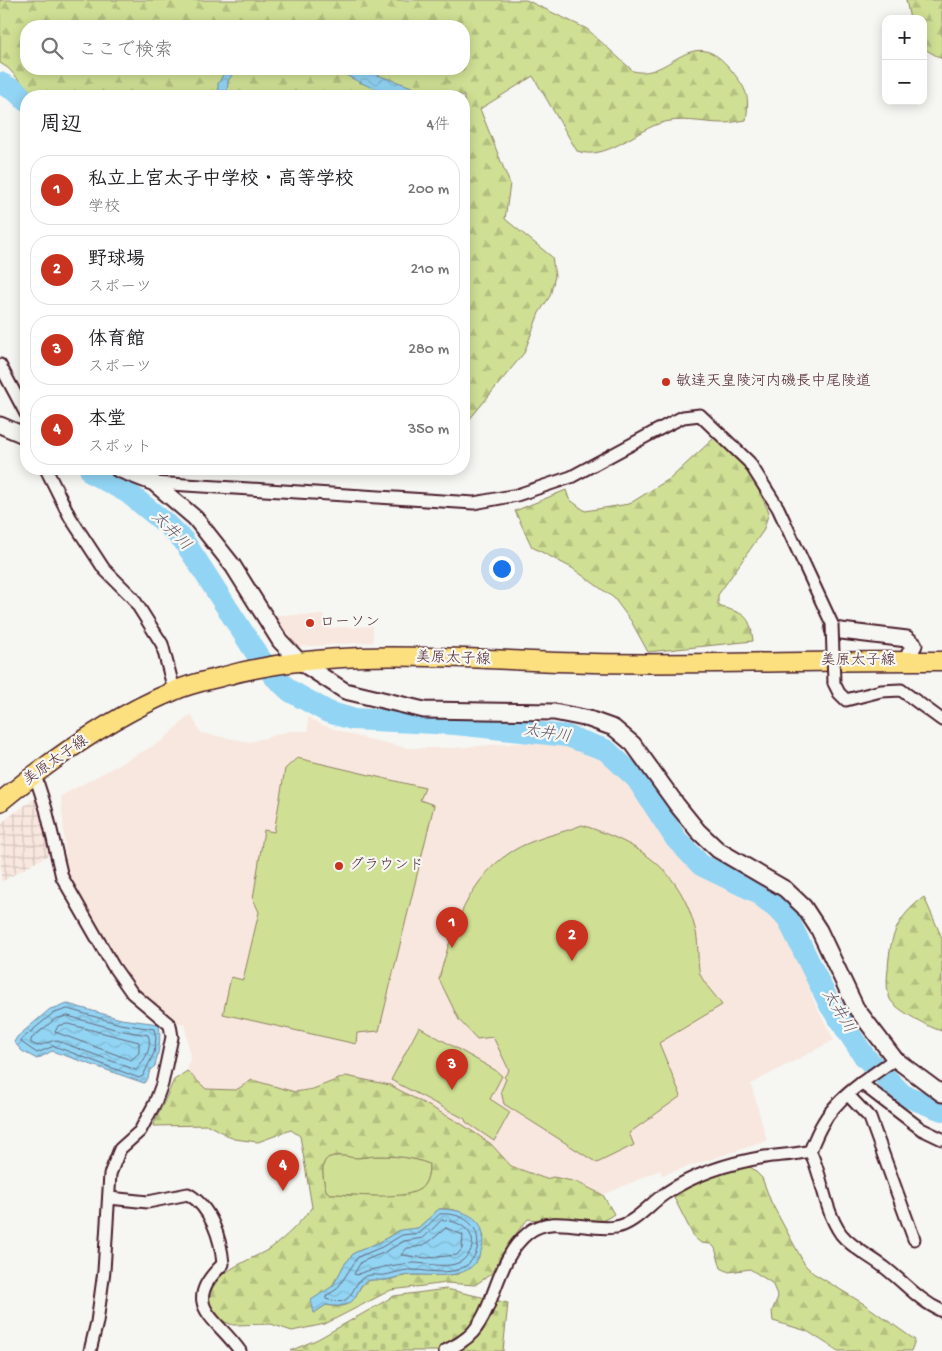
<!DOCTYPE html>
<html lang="ja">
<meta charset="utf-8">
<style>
body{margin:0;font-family:"Gochi Hand","Klee One",sans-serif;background:#f6f6f6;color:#202124}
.controls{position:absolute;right:15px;top:15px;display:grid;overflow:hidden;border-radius:10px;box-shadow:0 2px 12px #0003}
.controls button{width:45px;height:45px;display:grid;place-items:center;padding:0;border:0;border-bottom:1px solid #e0e0e0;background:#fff;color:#202124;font:25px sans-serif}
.you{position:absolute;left:501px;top:568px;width:18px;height:18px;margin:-12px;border:4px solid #fff;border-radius:50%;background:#1a73e8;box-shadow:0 0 0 8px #1a73e833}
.badge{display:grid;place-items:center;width:32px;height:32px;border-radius:50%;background:#c8321e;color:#fff;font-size:16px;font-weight:700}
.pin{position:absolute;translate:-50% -41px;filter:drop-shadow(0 1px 2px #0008)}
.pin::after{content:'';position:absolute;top:26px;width:18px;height:15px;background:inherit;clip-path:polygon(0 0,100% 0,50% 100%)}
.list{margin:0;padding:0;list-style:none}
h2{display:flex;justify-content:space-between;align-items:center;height:65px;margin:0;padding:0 20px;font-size:21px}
h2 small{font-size:16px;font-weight:400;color:#757577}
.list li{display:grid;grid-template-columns:32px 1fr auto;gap:15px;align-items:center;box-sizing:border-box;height:70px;margin:0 10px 10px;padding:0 10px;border:1px solid #e0e0e0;border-radius:20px}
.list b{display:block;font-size:19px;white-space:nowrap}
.list p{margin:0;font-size:16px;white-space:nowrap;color:#757577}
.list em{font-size:16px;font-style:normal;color:#757577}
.icon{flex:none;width:28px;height:28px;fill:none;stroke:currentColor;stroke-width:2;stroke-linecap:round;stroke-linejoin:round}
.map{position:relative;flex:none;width:942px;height:1351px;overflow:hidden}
.search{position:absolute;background:#fff;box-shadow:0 2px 12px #0003;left:20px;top:20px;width:450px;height:55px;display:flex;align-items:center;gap:12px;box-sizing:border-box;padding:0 18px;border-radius:20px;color:#757577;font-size:19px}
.panel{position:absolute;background:#fff;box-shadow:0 2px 12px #0003;left:20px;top:90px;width:450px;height:385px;border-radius:20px}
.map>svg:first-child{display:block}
</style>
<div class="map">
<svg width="942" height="1351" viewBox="0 0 942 1351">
<defs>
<pattern id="industrial-grid" width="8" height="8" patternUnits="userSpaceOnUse" patternTransform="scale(1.25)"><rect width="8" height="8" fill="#f8e7de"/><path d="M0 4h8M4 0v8" fill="none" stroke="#d6c6bf"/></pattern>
<pattern id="forest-firs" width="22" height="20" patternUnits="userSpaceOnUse" patternTransform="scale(1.25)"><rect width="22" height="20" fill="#cfe094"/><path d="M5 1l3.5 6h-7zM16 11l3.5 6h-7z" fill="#b3c080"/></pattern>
<pattern id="cemetery-stones" width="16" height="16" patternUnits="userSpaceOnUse" patternTransform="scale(1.25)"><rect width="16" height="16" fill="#cfe094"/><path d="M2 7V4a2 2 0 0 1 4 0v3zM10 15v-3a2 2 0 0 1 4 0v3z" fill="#b3c080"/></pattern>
<pattern id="water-waves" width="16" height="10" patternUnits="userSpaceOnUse" patternTransform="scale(1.25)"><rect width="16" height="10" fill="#91d4f3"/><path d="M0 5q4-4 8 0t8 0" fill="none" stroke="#7fb6d0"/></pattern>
</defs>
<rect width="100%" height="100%" fill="#f6f6f2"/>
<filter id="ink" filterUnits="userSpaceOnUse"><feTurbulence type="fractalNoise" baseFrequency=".02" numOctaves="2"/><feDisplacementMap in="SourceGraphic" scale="10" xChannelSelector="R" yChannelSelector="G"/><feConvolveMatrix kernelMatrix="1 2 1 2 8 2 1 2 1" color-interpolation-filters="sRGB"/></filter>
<g filter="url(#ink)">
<!-- built -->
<g fill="#f8e7de">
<path d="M271 615H324L326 628 373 626V642L295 647Z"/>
<path d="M191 714 201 733 250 742 290 731H308V717L320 724 355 736 407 748H452L544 741 562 743 597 755 630 787 670 846 685 861 728 889 759 906 778 922 790 939 816 1006 834 1040 751 1084 767 1141 662 1175 660 1170 603 1195 577 1182 553 1177 546 1179 511 1166 491 1144 346 1076 313 1089 295 1092 252 1080 236 1090 206 1089 187 1071 190 1058 185 1024 174 1022 137 990 114 957 67 872 61 796 162 741Z"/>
</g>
<!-- industrial -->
<path fill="url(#industrial-grid)" d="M36 797 50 854 1 882 0 824Z"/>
<!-- grass -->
<g fill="#cfe094" stroke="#8c8060">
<path d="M297 758 425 788 420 800 434 805 379 1031 357 1033 356 1044 223 1014 231 977 243 980 259 912 253 899 264 830 274 832 285 769Z"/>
<path d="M582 825C640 844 681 869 696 932 699 945 697 964 700 974 704 984 716 996 722 1005L659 1043 681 1096 629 1133 634 1145 597 1163 504 1104 501 1091 506 1079 504 1077 509 1070 493 1037 477 1039 459 1020 439 979C453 925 473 864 531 842 548 835 565 832 582 825Z"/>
<path d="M419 1027 495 1070 502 1076 490 1099 510 1112 494 1141 466 1122 465 1119 391 1080Z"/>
<path d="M347 1156C358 1160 366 1156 378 1156 395 1156 413 1157 429 1164 429 1172 428 1183 420 1189 403 1202 352 1194 330 1194L326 1191C324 1182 318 1161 330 1157 334 1155 342 1156 347 1156Z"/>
</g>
<!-- forest -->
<g fill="url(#forest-firs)" stroke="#8c8060" fill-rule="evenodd">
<path d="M0 0H526L587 29 633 71C671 81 692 20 732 71 747 90 750 96 746 120 739 121 731 123 723 123 702 123 679 116 658 124 633 133 605 161 577 151L533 76 480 109 510 184 505 219 552 257 555 276 550 296 539 313 524 353 464 426V96H34L8 68 0 63ZM26 26H464V69H26Z"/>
<path d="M906 0H942V59L923 48V19H910Z"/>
<path d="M714 438 748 468 769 512 763 531 718 595V605C743 615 750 612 753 641L648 652 631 621 614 598 572 568 532 547 515 511 566 490 569 499 585 511 629 504 671 478Z"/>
<path d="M924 897 942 938V1031C932 1029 894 1009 890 999 886 990 887 978 888 969 890 936 897 917 924 897Z"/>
<path d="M187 1071 206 1089 236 1090 252 1080 295 1092 313 1089 346 1076 390 1085 460 1123 491 1144 511 1166 546 1179 553 1177 577 1182 603 1195 614 1214C592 1232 554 1221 528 1219L510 1241 491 1274 475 1285 447 1283 391 1290 325 1324 292 1331 271 1324 233 1325 217 1319C215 1314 209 1308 208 1302 201 1276 254 1259 271 1248 286 1237 301 1222 312 1207L300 1136 291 1130 258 1142 234 1139 208 1125 153 1126 174 1080ZM346 1156C358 1160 366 1156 378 1156 395 1156 413 1157 429 1164 429 1172 428 1183 420 1189 403 1201 352 1194 330 1194L326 1191C324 1182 318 1161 330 1157 334 1155 342 1156 346 1156ZM439 1209C460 1208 479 1217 484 1238L459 1274C443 1276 429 1275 413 1275 404 1275 396 1278 387 1280 381 1281 377 1279 372 1280 351 1283 364 1313 326 1305L314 1313 327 1290 333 1286 344 1265 354 1253 380 1242 398 1231 418 1228Z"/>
<path d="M742 1165 752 1168 762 1178 771 1202 805 1265 813 1273 864 1304 915 1340 911 1351H838L807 1331 773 1321 772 1311 778 1297 772 1283 750 1269 729 1272 721 1268 715 1248 711 1244 701 1243 694 1237 671 1192 672 1187Z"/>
</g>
<!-- cemetery -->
<path fill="url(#cemetery-stones)" stroke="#8c8060" d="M446 1289 508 1303 503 1351H290L318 1339 394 1296Z"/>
<!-- water -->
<g fill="url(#water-waves)" stroke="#758ca3">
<path d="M226 69H236L228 81 227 96H218V84Z"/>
<path d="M335 69H360L412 87 428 96C388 96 370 89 335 69Z"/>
<path d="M68 1004 121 1019 159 1024C161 1039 159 1051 155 1066L150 1070 148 1078 144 1083 52 1051 37 1059 22 1051 14 1042 17 1037 50 1009Z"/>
<path d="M439 1209C452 1209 470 1212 478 1222 484 1230 484 1239 482 1248 474 1283 439 1274 412 1275 403 1275 395 1278 386 1280 381 1281 376 1279 371 1280 350 1283 366 1312 326 1305L314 1313 311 1300 333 1286 344 1265 354 1253 380 1242 400 1230 418 1228Z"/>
</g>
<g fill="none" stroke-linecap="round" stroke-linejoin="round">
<!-- shore -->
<g stroke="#66677b" stroke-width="1">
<path d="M68 1009 120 1024 154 1029 156 1038 154 1053 143 1076 139 1078 54 1046 37 1053 21 1042 22 1039 52 1014Z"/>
<path d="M68 1016 118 1030 148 1035C153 1047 144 1062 136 1070L55 1040 38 1046 31 1043V1039L55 1019Z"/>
<path d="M68 1024 139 1042V1053L131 1060 55 1032 58 1026Z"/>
<path d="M440 1214C462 1212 482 1225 477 1249 475 1256 471 1263 464 1267 450 1275 430 1271 415 1270 405 1269 395 1273 385 1275 380 1276 375 1274 370 1275 348 1279 358 1311 326 1299V1296L337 1289 358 1257 382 1247 402 1235 420 1233Z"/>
<path d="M442 1220C465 1220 485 1241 463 1260 451 1270 427 1263 413 1263 400 1264 366 1269 357 1275L354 1274 361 1262 385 1252 404 1241 423 1238Z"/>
<path d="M446 1228 463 1235 462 1249 457 1255 427 1258 401 1255 407 1248C426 1248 432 1239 446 1228Z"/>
</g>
<!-- river -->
<g stroke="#91d4f3" stroke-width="22">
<path d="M0 83 16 91 26 101"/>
<path d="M90 469 92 473 127 492 169 526 183 540 197 561 258 656 275 677 290 691 328 712 352 719 456 724 567 736 606 750 637 779 676 839 701 865 757 892 787 917 830 1005 865 1057 903 1095 942 1110"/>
</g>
<defs>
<g id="street">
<path d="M0 365 26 414"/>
<path d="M46 469 70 517 104 569 133 598 162 644 174 690"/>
<path d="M154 483 474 503 517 495 571 477 669 424 683 417 700 415 749 462 778 508 832 624"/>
<path d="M834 683 839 693 846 700 881 691 901 690 942 720"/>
<path d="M35 775 46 809 62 877 113 966 132 993 170 1025 172 1037 162 1084 155 1103 140 1131 120 1149 110 1174 104 1271 97 1322 90 1351"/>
<path d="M861 1083 921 1129 942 1139"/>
<path d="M848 1095 870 1118 914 1239"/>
<path d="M810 1151C823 1177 824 1210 841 1234 852 1248 870 1256 884 1267 904 1282 919 1301 942 1311"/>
<path d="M109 1198 148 1202 188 1194C211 1207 221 1239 223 1264 179 1305 216 1317 240 1351"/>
<path d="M445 1351C455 1346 465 1341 473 1332 496 1305 497 1258 528 1233 552 1213 589 1232 616 1227 635 1224 650 1203 666 1193 696 1173 729 1163 765 1157 779 1155 795 1155 810 1151 814 1141 818 1131 823 1123 838 1096 870 1077 895 1059"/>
</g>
<g id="secondary">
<path d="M0 425 26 436"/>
<path d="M118 469 154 483 195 518 233 566 280 641 300 662 345 691 424 710 554 712 589 719 614 728 633 744 677 805 698 831 718 850 785 889 804 907 819 930 856 1008 895 1059 942 1094"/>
<path d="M833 630 907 639 914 645 906 661"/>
</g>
<path id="primary" d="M0 802C52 759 111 717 174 691 189 684 205 681 221 677 342 643 469 661 593 663 709 665 826 660 942 661"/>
</defs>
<!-- street casing -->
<use href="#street" stroke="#4a1f2b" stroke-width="15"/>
<!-- secondary casing -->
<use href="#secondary" stroke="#4a1f2b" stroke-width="19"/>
<!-- primary casing -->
<use href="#primary" stroke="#4a1f2b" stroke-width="21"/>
<!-- street -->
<use href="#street" stroke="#f6f6f2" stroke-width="11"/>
<!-- secondary -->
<use href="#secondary" stroke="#f6f6f2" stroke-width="15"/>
<!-- primary -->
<use href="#primary" stroke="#fce080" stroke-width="18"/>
<defs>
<path id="street-bridge" d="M832 624 834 683"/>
</defs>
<!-- street-bridge casing -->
<use href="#street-bridge" stroke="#4a1f2b" stroke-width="15" stroke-linecap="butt"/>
<!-- street-bridge -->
<use href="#street-bridge" stroke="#f6f6f2" stroke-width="11"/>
</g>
</g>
<!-- markers -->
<g fill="#c8321e" stroke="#f6f6f2" stroke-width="2">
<circle cx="666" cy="382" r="5"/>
<circle cx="310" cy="623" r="5"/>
<circle cx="339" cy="866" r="5"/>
</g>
<g text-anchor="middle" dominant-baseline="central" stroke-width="4.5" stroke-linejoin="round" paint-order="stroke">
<!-- poi labels -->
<g font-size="15" fill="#4a1f2b" stroke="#f6f6f2" text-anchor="start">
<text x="676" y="382">敏達天皇陵河内磯長中尾陵道</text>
<text x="320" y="623">ローソン</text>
<text x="349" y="866">グラウンド</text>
</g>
<!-- street labels -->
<g font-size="15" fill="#4a1f2b" stroke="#f6f6f2">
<text transform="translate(453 659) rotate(2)">美原太子線</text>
<text x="858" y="661">美原太子線</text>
<text transform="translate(56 761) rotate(-35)">美原太子線</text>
</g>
<!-- water labels -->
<g font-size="16" font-style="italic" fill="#5f5567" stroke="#f6f6f2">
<text transform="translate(170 532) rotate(45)">太井川</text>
<text transform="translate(547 735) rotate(9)">太井川</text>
<text transform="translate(837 1012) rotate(59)">太井川</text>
</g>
</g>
</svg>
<div class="controls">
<button>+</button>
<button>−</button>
</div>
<div class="you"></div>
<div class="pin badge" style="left:452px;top:948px">1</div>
<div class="pin badge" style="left:572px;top:961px">2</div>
<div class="pin badge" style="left:452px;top:1090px">3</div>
<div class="pin badge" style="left:283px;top:1191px">4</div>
<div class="search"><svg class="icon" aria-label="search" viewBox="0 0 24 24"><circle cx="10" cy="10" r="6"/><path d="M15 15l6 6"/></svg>ここで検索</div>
<section class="panel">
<h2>周辺<small>4件</small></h2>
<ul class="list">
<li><span class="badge">1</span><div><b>私立上宮太子中学校・高等学校</b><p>学校</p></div><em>200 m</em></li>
<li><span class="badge">2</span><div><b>野球場</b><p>スポーツ</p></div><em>210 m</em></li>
<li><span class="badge">3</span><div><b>体育館</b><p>スポーツ</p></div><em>280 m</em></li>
<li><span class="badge">4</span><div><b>本堂</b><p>スポット</p></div><em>350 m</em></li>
</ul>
</section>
</div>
